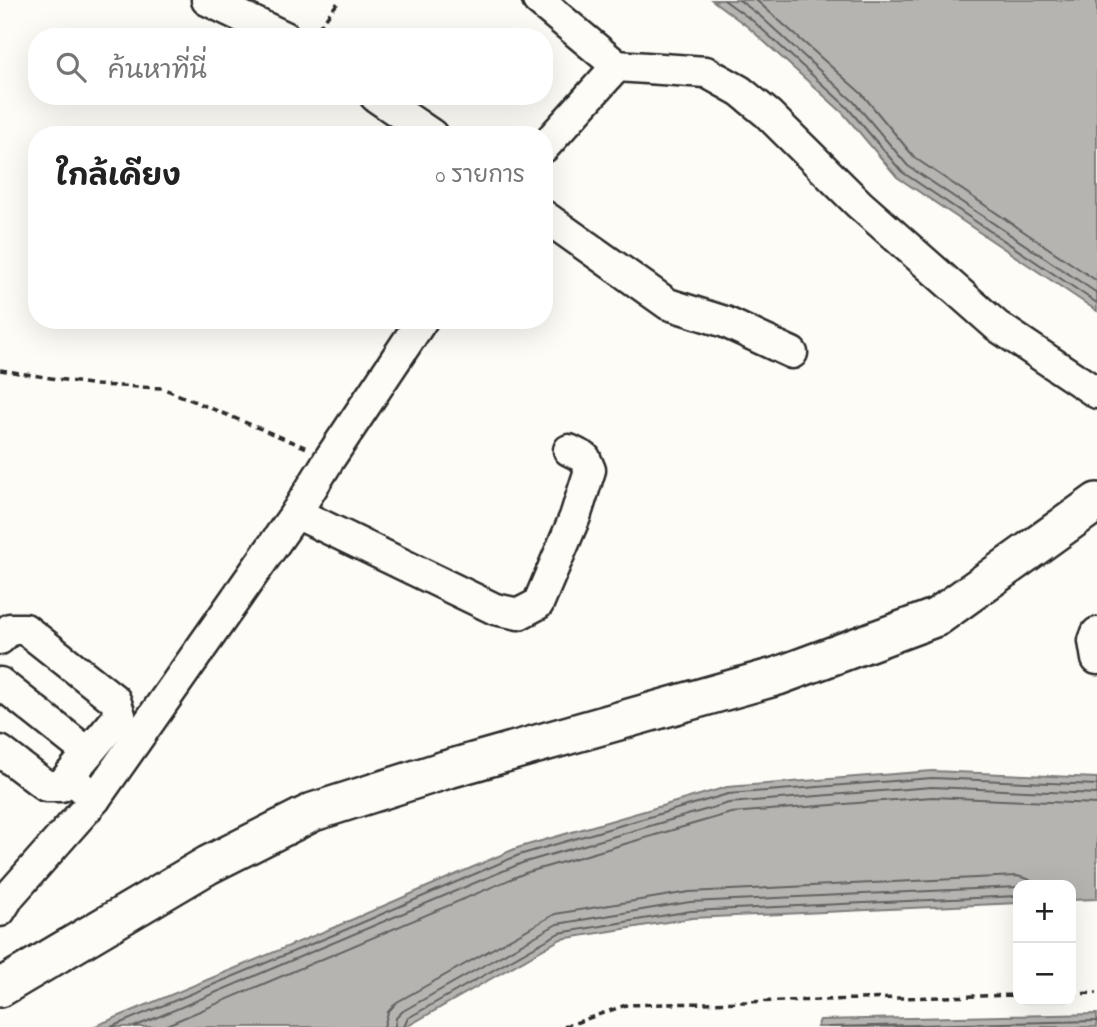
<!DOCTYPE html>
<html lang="th">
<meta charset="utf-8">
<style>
body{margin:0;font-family:"Indie Flower","Playpen Sans Thai",sans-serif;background:#f6f6f6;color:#222}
.controls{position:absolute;right:21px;bottom:21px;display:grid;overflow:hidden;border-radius:14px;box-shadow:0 7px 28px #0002}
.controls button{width:63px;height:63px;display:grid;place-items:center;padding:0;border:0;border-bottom:2px solid #e0e0e0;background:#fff;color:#222;font:35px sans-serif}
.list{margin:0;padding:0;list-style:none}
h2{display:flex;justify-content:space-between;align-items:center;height:91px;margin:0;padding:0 28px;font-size:30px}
h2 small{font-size:23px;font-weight:400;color:#767676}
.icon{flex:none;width:38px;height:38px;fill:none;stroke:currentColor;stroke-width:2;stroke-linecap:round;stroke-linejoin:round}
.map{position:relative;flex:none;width:1097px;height:1027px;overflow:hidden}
.search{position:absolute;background:#fff;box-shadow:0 7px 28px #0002;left:28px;top:28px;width:525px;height:77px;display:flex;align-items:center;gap:18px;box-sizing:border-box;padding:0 24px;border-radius:28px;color:#767676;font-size:26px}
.panel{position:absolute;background:#fff;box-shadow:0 7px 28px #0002;left:28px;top:126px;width:525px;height:203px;border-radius:28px}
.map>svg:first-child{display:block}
</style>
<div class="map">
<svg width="1097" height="1027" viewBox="0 0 1097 1027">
<rect width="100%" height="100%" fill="#fdfcf7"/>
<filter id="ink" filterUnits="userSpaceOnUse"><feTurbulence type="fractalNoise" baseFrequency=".0143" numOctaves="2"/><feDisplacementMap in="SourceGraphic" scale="14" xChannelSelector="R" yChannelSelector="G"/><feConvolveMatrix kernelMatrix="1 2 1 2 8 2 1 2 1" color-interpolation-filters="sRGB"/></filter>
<g filter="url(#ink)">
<!-- water -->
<g fill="#b5b4b1" stroke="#7e7d7b" stroke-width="2">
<path d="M712 0H1097V311L897 177 843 113 748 27Z"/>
<path d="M932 771 1097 778V899L1071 900V885H1018V903L692 918 561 939 406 1027H93L335 927 517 848 727 787Z"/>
<path d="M1097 1014V1027H817L820 1020Z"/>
</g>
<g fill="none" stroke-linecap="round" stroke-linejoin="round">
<!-- shore -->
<g stroke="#626261" stroke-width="2">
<path d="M724 0 753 21 847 107 902 172 1097 303"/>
<path d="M739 0 759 15 854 102 908 166 1097 293"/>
<path d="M756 0 862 94 915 158 1097 281"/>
<path d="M111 1027 338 933 519 855 728 794 932 778 1097 785"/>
<path d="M134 1027 522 863 729 803 932 787 1097 794"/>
<path d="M162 1027 525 873 731 813 932 797 1097 804"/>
<path d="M384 1027 388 1012 397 1002 555 914 689 892 1017 876 1028 879 1037 885"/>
<path d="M395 1027 396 1018 403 1011 557 924 690 902 1018 887"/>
<path d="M404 1027 408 1018 559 933 691 911 1018 896"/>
<path d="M828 1027 1097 1021"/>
</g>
<defs>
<g id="minor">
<path d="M207 0 285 37"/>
<path d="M538 0 617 66 706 72 740 91 768 114 859 204 997 326 1097 393"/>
<path d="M375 96 432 135"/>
<path d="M544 147 617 66"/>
<path d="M544 216 668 304 725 322 792 353"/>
<path d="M296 513 495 609 519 614 538 604 575 517 590 470 585 458 569 450"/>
<path d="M1097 633 1094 641 1097 659"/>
<path d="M0 639 10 629H25L115 700 120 715 69 776 95 799"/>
<path d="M0 683 88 753"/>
<path d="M0 751 46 786H61L69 776"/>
<path d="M0 911 10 895 95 799 296 513 330 458 422 320"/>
</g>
<path id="major" d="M0 988 208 865 313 812 445 770 778 676 937 617 1097 502"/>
</defs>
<!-- minor casing -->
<use href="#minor" stroke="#2b2b2b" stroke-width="35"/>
<!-- major casing -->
<use href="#major" stroke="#2b2b2b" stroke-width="42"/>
<!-- path -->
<g stroke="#2b2b2b" stroke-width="3.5" stroke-dasharray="7 5" stroke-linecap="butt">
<path d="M311 37 340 0"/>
<path d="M0 370 96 385 162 388 307 448"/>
<path d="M1071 994 1097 993"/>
<path d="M564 1027 626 1005 1018 995"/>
</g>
<!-- minor -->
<use href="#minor" stroke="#fdfcf7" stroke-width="30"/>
<!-- major -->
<use href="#major" stroke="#fdfcf7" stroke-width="37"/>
</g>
</g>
</svg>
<div class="controls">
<button>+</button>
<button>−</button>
</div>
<div class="search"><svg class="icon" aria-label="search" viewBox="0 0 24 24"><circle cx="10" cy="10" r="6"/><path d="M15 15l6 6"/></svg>ค้นหาที่นี่</div>
<section class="panel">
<h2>ใกล้เคียง<small>0 รายการ</small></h2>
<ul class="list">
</ul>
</section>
</div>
